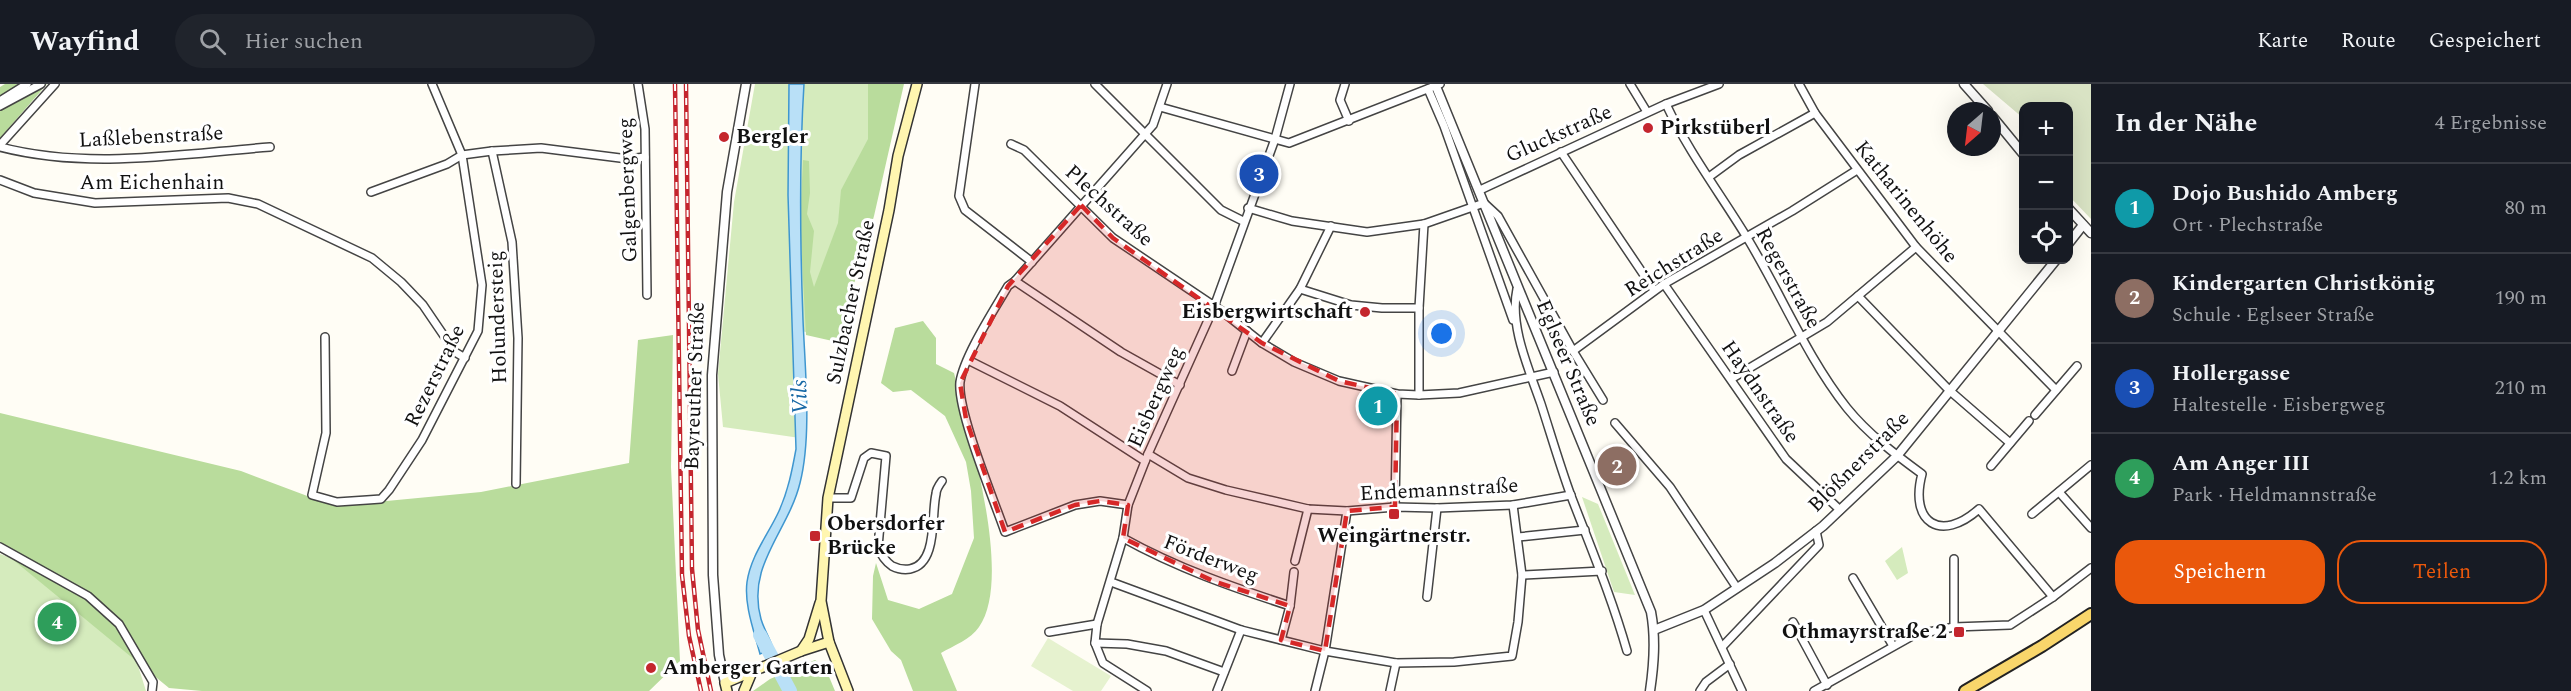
<!DOCTYPE html>
<html lang="de">
<meta charset="utf-8">
<style>
body{margin:0;font-family:Spectral,serif;background:#20242c;color:#f1f3f6}
.controls{position:absolute;right:18px;top:18px;display:grid;overflow:hidden;border-radius:12px;box-shadow:0 6px 24px #0002}
.controls button{width:54px;height:54px;display:grid;place-items:center;padding:0;border:0;border-bottom:2px solid #363941;background:#171b24;color:#f1f3f6;font:30px sans-serif}
.compass{position:absolute;left:1947px;top:18px;width:54px;height:54px;border-radius:50%;background:#171b24;box-shadow:0 6px 24px #0002;rotate:208deg}
.you{position:absolute;left:1442px;top:250px;width:21px;height:21px;margin:-15px;border:4px solid #fff;border-radius:50%;background:#1a73e8;box-shadow:0 0 0 9px #1a73e833}
.badge{display:grid;place-items:center;width:39px;height:39px;border-radius:50%;background:#ea580c;color:#fff;font-size:20px;font-weight:700}
.pin{position:absolute;translate:-50% -50%;border:3px solid #fff;box-shadow:0 2px 6px #0006}
.list{margin:0;padding:0;list-style:none}
h2{display:flex;justify-content:space-between;align-items:center;height:78px;margin:0;padding:0 24px;font-size:26px}
h2 small{font-size:20px;font-weight:400;color:#9ea1a6}
.list li{display:grid;grid-template-columns:39px 1fr auto;gap:18px;align-items:center;box-sizing:border-box;height:90px;padding:0 24px;border-top:2px solid #363941}
.list b{display:block;font-size:22px;white-space:nowrap}
.list p{margin:0;font-size:20px;white-space:nowrap;color:#9ea1a6}
.list em{font-size:20px;font-style:normal;color:#9ea1a6}
.actions{display:flex;gap:12px;padding:18px 24px}
.actions a{flex:1;padding:14px 0;border:2px solid #ea580c;border-radius:24px;text-align:center;font-size:21px;color:#ea580c}
.actions .main{background:#ea580c;color:#fff}
.icon{flex:none;width:33px;height:33px;fill:none;stroke:currentColor;stroke-width:2;stroke-linecap:round;stroke-linejoin:round}
.map{position:relative;flex:none;width:2091px;height:607px;overflow:hidden}
header{display:flex;align-items:center;gap:36px;box-sizing:border-box;height:84px;padding:0 30px;background:#171b24;border-bottom:2px solid #363941}
header strong{font-size:28px}
nav{display:flex;gap:33px;margin-inline-start:auto;font-size:21px}
.search{width:420px;height:54px;background:#20242c;display:flex;align-items:center;gap:15px;box-sizing:border-box;padding:0 21px;border-radius:33px;color:#9ea1a6;font-size:22px}
main{display:flex}
aside{flex:1;background:#171b24}
.map>svg:first-child{display:block}
</style>
<header>
<strong>Wayfind</strong>
<div class="search"><svg class="icon" aria-label="search" viewBox="0 0 24 24"><circle cx="10" cy="10" r="6"/><path d="M15 15l6 6"/></svg>Hier suchen</div>
<nav><a>Karte</a><a>Route</a><a>Gespeichert</a></nav>
</header>
<main>
<div class="map">
<svg width="2091" height="607" viewBox="0 0 2091 607">
<rect width="100%" height="100%" fill="#fffdf5"/>
<!-- green -->
<g fill="#d5ebbd">
<path d="M755 0H896L836 254 796 246 800 354 723 343 718 290 734 118Z"/>
<path d="M1582 413 1598 420 1635 511 1614 508Z"/>
<path d="M1902 463 1908 489 1897 496 1885 477Z"/>
<path d="M0 470 95 503 135 572 146 607H0Z"/>
</g>
<!-- forest -->
<g fill="#b9dc9c">
<path d="M5 0H47L0 54V3Z"/>
<path d="M868 0H904L874 132 837 258 806 251 800 139 803 76 809 77 810 109 807 130 814 147 810 188 814 203 838 139 841 106 868 55Z"/>
<path d="M923 237 936 254V280L954 289C968 347 1014 493 979 543 971 555 953 562 941 569L957 607H913L901 576 891 567 872 535 873 492 876 479 888 516 919 525 952 510 974 454 971 407 966 378 945 332 911 306 893 308 881 299 895 244Z"/>
<path d="M673 251 671 383 680 577 649 607H202L169 604 0 465V329L241 387 334 422 481 408 629 379 638 256Z"/>
<path d="M815 576 825 583 835 607H753L770 595Z"/>
</g>
<!-- cemetery -->
<path fill="#d9e3c4" d="M1983 0H2091V135L2069 112 2068 22H2024L2023 34Z"/>
<!-- pitch -->
<path fill="#e6f2cf" d="M1048 554 1111 592 1101 607H1073L1031 582Z"/>
<!-- water -->
<path fill="#b9e0f7" stroke="#3f96cf" stroke-width="1.5" d="M789 0H804C799 79 800 157 803 236 805 285 812 352 800 399 788 448 746 481 761 535 764 545 770 555 773 564L760 570C754 547 744 521 747 498 751 471 768 451 779 427 788 407 792 387 796 365L788 111Z"/>
<g fill="none" stroke-linecap="round" stroke-linejoin="round">
<!-- river -->
<path stroke="#b9e0f7" stroke-width="14" d="M760 551 790 607"/>
<defs>
<g id="minor">
<path d="M638 0 645 45 647 211"/>
<path d="M975 0 959 112 965 126 1032 178"/>
<path d="M1095 0 1221 126 1243 137"/>
<path d="M1345 0 1340 16 1349 37"/>
<path d="M1630 0 1647 28"/>
<path d="M1799 0 1815 29 1916 163 2056 306"/>
<path d="M1428 5 1444 42 1513 236"/>
<path d="M0 17 27 0"/>
<path d="M1666 20C1688 67 1719 108 1746 152 1781 209 1806 272 1847 324 1868 350 1896 371 1922 390 1909 439 1941 459 1979 425L2053 513"/>
<path d="M0 22 41 0"/>
<path d="M1160 23 1289 59 1440 0"/>
<path d="M1011 60 1024 66 1113 154 1223 228 1262 259 1294 278 1339 297 1397 310 1419 311 1459 309 1554 288"/>
<path d="M0 61 55 0"/>
<path d="M0 63C89 86 180 70 270 63"/>
<path d="M492 67 512 158 518 254 516 400"/>
<path d="M1561 68 1654 206"/>
<path d="M1709 93 1739 71 1815 29"/>
<path d="M0 96 34 109 95 119 228 114 258 120 372 174 401 198 423 221 455 268 465 274"/>
<path d="M1480 106 1666 20 1719 0"/>
<path d="M371 108 447 80 462 71 492 67 541 64 628 75 645 73"/>
<path d="M1248 124 1292 137 1367 148 1424 140 1484 119 1498 132 1573 267 1603 316"/>
<path d="M1015 197 1121 268 1180 301"/>
<path d="M1664 200 1786 375 1840 426"/>
<path d="M1300 205 1351 221 1382 224H1419"/>
<path d="M1517 205C1509 242 1529 285 1541 320 1551 351 1560 382 1571 412 1591 464 1612 514 1627 567"/>
<path d="M1858 212 1949 306 2010 359"/>
<path d="M325 253 326 349 312 411 337 418 367 416 381 415 389 406 422 356 478 247 482 201 462 71 432 0"/>
<path d="M1262 259 1300 205 1331 142"/>
<path d="M1573 267 1664 200 1792 127 1857 86"/>
<path d="M968 276 1060 322 1145 377"/>
<path d="M1232 287 1247 247"/>
<path d="M1731 295 1827 238 1916 163"/>
<path d="M1419 311V224L1424 140"/>
<path d="M2035 331 2077 282"/>
<path d="M1615 339 1670 403 1737 504"/>
<path d="M1148 370 1188 394 1226 406 1308 425 1347 427 1395 423 1437 424 1513 421 1571 411"/>
<path d="M1991 382 2029 337"/>
<path d="M2059 408 2091 444"/>
<path d="M828 414H851L864 374 871 369 886 372 878 463C881 471 885 477 892 482 898 485 904 486 910 485 938 480 931 431 936 410 936 405 939 401 942 397"/>
<path d="M1128 421 1100 417 1075 421 1005 448C994 416 957 327 960 298 964 272 994 226 1008 202L1015 197 1153 41 1167 0"/>
<path d="M1395 423 1397 310"/>
<path d="M2032 430 2091 381"/>
<path d="M1518 453 1585 446"/>
<path d="M1123 454C1177 484 1232 503 1290 522"/>
<path d="M0 463 88 512 119 540 153 598 152 607"/>
<path d="M1295 477 1308 425"/>
<path d="M1522 491 1602 487"/>
<path d="M1853 494 1893 562"/>
<path d="M1111 498 1241 546 1325 567 1396 579 1454 578 1512 572 1518 538 1522 491 1513 421"/>
<path d="M1427 513 1437 424"/>
<path d="M1704 526 1742 607"/>
<path d="M1793 538 1827 601"/>
<path d="M1954 543V475"/>
<path d="M1049 548 1097 540"/>
<path d="M1281 556 1290 522 1294 488"/>
<path d="M1095 559 1127 560 1166 567 1224 588"/>
<path d="M1722 563 1819 461 1816 447"/>
<path d="M1147 607 1103 579 1095 559 1097 540 1123 454 1128 421 1148 370 1214 223 1275 55 1290 0"/>
<path d="M1217 607 1241 546"/>
<path d="M1315 607 1325 567 1347 427"/>
<path d="M1390 607 1396 579"/>
<path d="M1700 607 1706 598 1730 580"/>
<path d="M1814 607 1914 551 1954 543 2010 541 2053 513 2091 484"/>
</g>
<g id="tertiary">
<path d="M1435 0 1651 528C1656 555 1654 580 1650 607"/>
<path d="M1964 0 1988 27"/>
<path d="M1992 32 2024 71"/>
<path d="M2068 124 2091 149"/>
<path d="M2068 160 2083 141"/>
<path d="M1654 546 1704 526 1775 479 1823 442 1897 372 2056 176"/>
<path d="M725 599 719 571 713 491 712 291 727 108 746 0"/>
</g>
<g id="secondary">
<path d="M801 567 809 555 820 519"/>
<path d="M727 607 725 599 801 567 829 558"/>
<path d="M744 607 752 588"/>
<path d="M848 607 829 558 821 517 828 414 889 126 898 72 917 0"/>
</g>
<path id="primary" d="M1965 607 2042 562 2091 530"/>
</defs>
<!-- minor casing -->
<use href="#minor" stroke="#444" stroke-width="10"/>
<!-- tertiary casing -->
<use href="#tertiary" stroke="#444" stroke-width="11"/>
<!-- secondary casing -->
<use href="#secondary" stroke="#333" stroke-width="12"/>
<!-- primary casing -->
<use href="#primary" stroke="#222" stroke-width="14"/>
<!-- minor -->
<use href="#minor" stroke="#fff" stroke-width="7"/>
<!-- tertiary -->
<use href="#tertiary" stroke="#fff" stroke-width="8"/>
<!-- secondary -->
<use href="#secondary" stroke="#fff6b0" stroke-width="9"/>
<!-- primary -->
<use href="#primary" stroke="#f9d66b" stroke-width="10"/>
<defs>
<g id="rail">
<path d="M675 0 682 491 689 552 701 607"/>
<path d="M686 0 692 485 698 546 711 607"/>
</g>
</defs>
<!-- rail casing -->
<use href="#rail" stroke="#c4262e" stroke-width="4.5"/>
<!-- rail -->
<use href="#rail" stroke="#fff" stroke-width="2" stroke-dasharray="7" stroke-linecap="butt"/>
</g>
<!-- marked area -->
<path fill="#d62828" fill-opacity="0.2" stroke="#d62828" stroke-width="4.5" stroke-dasharray="12 8" stroke-linejoin="round" d="M1081 121 1113 154 1262 259 1339 297 1397 310 1395 423 1347 427 1325 567 1281 556 1290 522 1213 497 1123 454 1128 421 1100 417 1075 421 1005 448 966 335 960 299 1008 202Z"/>
<!-- markers -->
<g fill="#c4262e" stroke="#fff" stroke-width="2">
<circle cx="1648" cy="44" r="6"/>
<circle cx="724" cy="53" r="6"/>
<circle cx="1365" cy="228" r="6"/>
<rect x="1388" y="424" width="12" height="12" rx="3"/>
<rect x="809" y="446" width="12" height="12" rx="3"/>
<rect x="1953" y="542" width="12" height="12" rx="3"/>
<circle cx="651" cy="584" r="6"/>
</g>
<g text-anchor="middle" dominant-baseline="central" stroke-width="6" stroke-linejoin="round" paint-order="stroke">
<!-- poi labels -->
<g font-size="21" font-weight="bold" fill="#111" stroke="#fff" text-anchor="start">
<text x="1660" y="44">Pirkstüberl</text>
<text x="736" y="53">Bergler</text>
<text x="1353" y="228" text-anchor="end">Eisbergwirtschaft</text>
<text x="827" y="440">Obersdorfer<tspan x="827" dy="24">Brücke</tspan></text>
<text x="1394" y="452" text-anchor="middle">Weingärtnerstr.</text>
<text x="1947" y="548" text-anchor="end">Othmayrstraße 2</text>
<text x="663" y="584">Amberger Garten</text>
</g>
<!-- street labels -->
<g font-size="21" fill="#111" stroke="#fff">
<text transform="translate(1559 50) rotate(-24)">Gluckstraße</text>
<text transform="translate(151 53) rotate(-3)">Laßlebenstraße</text>
<text x="152" y="99">Am Eichenhain</text>
<text transform="translate(628 106) rotate(-92)">Galgenbergweg</text>
<text transform="translate(1906 118) rotate(51)">Katharinenhöhe</text>
<text transform="translate(1109 122) rotate(42)">Plechstraße</text>
<text transform="translate(1674 179) rotate(-32)">Reichstraße</text>
<text transform="translate(1788 194) rotate(61)">Regerstraße</text>
<text transform="translate(851 218) rotate(-78)">Sulzbacher Straße</text>
<text transform="translate(498 233) rotate(-92)">Holundersteig</text>
<text transform="translate(1568 279) rotate(67)">Eglseer Straße</text>
<text transform="translate(435 292) rotate(-64)">Rezerstraße</text>
<text transform="translate(695 302) rotate(-88)">Bayreuther Straße</text>
<text transform="translate(1760 308) rotate(55)">Haydnstraße</text>
<text transform="translate(1156 313) rotate(-66)">Eisbergweg</text>
<text transform="translate(1859 378) rotate(-45)">Blößnerstraße</text>
<text transform="translate(1439 406) rotate(-3)">Endemannstraße</text>
<text transform="translate(1211 475) rotate(21)">Förderweg</text>
</g>
<!-- water labels -->
<g font-size="22" font-style="italic" fill="#1768a6" stroke="#fff">
<text transform="translate(800 313) rotate(-91)">Vils</text>
</g>
</g>
</svg>
<div class="controls">
<button>+</button>
<button>−</button>
<button><svg class="icon" aria-label="locate" viewBox="0 0 24 24"><circle cx="12" cy="12" r="6"/><path d="M12 2v4M12 18v4M2 12h4M18 12h4"/></svg></button>
</div>
<svg class="compass" viewBox="-18 -18 36 36"><path d="M0-13l5 13h-10z" fill="#e53935"/><path d="M0 13l5-13h-10z" fill="#9ea1a6"/></svg>
<div class="you"></div>
<div class="pin badge" style="left:1378px;top:322px;background:#0f9aa8">1</div>
<div class="pin badge" style="left:1617px;top:382px;background:#8d6e63">2</div>
<div class="pin badge" style="left:1259px;top:90px;background:#1a4fb4">3</div>
<div class="pin badge" style="left:57px;top:538px;background:#2e9e5b">4</div>
</div>
<aside>
<h2>In der Nähe<small>4 Ergebnisse</small></h2>
<ul class="list">
<li><span class="badge" style="background:#0f9aa8">1</span><div><b>Dojo Bushido Amberg</b><p>Ort · Plechstraße</p></div><em>80 m</em></li>
<li><span class="badge" style="background:#8d6e63">2</span><div><b>Kindergarten Christkönig</b><p>Schule · Eglseer Straße</p></div><em>190 m</em></li>
<li><span class="badge" style="background:#1a4fb4">3</span><div><b>Hollergasse</b><p>Haltestelle · Eisbergweg</p></div><em>210 m</em></li>
<li><span class="badge" style="background:#2e9e5b">4</span><div><b>Am Anger III</b><p>Park · Heldmannstraße</p></div><em>1.2 km</em></li>
</ul>
<div class="actions"><a class="main">Speichern</a><a>Teilen</a></div>
</aside>
</main>
